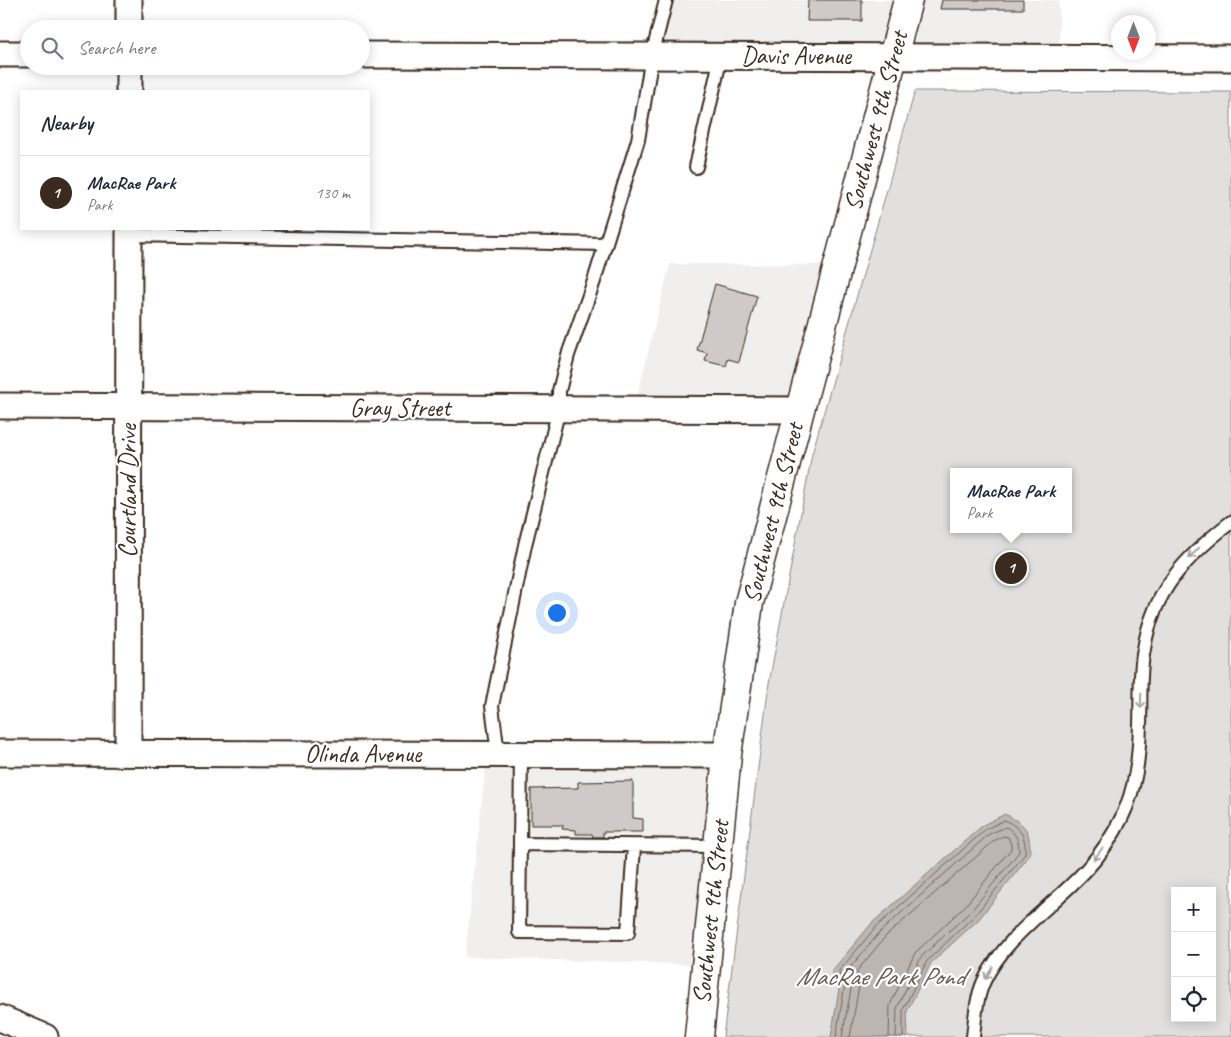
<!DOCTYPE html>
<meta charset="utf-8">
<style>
body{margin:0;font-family:Caveat,sans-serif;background:#f2f2f3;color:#1f2937}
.controls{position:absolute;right:15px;bottom:15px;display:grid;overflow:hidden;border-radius:0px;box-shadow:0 2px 12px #0003}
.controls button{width:45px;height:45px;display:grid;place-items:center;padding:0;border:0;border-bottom:1px solid #e0e1e3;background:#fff;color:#1f2937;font:25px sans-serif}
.compass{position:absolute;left:1111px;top:15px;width:45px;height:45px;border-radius:50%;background:#fff;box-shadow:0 2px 12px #0003;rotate:180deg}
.you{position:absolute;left:556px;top:612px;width:18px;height:18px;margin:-12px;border:4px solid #fff;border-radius:50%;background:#1a73e8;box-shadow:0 0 0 8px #1a73e833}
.badge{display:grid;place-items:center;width:32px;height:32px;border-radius:50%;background:#3b2a1e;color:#fff;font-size:16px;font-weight:700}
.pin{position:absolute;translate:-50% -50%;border:2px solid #fff;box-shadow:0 1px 5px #0006}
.popup{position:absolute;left:950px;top:468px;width:122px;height:65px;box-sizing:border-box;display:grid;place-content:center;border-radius:0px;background:#fff;filter:drop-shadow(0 1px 4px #0005);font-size:16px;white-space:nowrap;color:#747a83}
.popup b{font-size:19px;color:#1f2937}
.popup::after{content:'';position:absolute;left:50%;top:100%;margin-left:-10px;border:10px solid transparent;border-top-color:#fff}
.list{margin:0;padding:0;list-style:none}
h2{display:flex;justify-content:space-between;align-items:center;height:65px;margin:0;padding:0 20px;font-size:21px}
h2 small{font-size:16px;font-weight:400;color:#747a83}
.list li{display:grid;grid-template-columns:32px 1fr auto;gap:15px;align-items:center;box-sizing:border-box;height:75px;padding:0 20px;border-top:1px solid #e0e1e3}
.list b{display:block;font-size:19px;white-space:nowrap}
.list p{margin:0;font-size:16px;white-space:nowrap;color:#747a83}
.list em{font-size:16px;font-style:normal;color:#747a83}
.icon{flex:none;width:28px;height:28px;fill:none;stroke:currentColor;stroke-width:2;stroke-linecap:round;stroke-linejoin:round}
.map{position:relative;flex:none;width:1231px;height:1037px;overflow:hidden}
.search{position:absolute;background:#fff;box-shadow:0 2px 12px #0003;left:20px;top:20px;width:350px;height:55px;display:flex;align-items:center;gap:12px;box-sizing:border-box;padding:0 18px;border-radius:28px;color:#747a83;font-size:19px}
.panel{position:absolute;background:#fff;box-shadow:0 2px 12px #0003;left:20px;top:90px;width:350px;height:140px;border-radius:0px}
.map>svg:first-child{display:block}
</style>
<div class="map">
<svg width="1231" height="1037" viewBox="0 0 1231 1037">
<rect width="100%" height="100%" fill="#fff"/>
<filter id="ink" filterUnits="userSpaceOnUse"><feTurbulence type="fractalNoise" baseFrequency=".02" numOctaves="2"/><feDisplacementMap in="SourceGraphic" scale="10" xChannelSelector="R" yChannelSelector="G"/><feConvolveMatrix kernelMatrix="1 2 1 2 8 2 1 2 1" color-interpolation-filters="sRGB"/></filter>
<g filter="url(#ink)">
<!-- built -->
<g fill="#f1efee">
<path d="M663 0H1059V57L648 60Z"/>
<path d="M670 264 837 265 799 410 634 409Z"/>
<path d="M487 754 727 755 706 965 465 957Z"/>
</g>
<!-- green -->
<path fill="#e2e0de" stroke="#8e857e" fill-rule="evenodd" d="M915 91 1231 92V1037H723L769 683 812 454ZM954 472H1068V529H954ZM1175 891H1212V1018H1175Z"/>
<!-- water -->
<path fill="#bcb6b3" stroke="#887e77" d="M1005 814C1027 826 1030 829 1030 855L979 919 931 963 907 1011 908 1037H831L840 983 831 972 872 923 983 825Z"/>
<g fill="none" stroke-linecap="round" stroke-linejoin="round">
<!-- shore -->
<g stroke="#6f625a" stroke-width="1">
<path d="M836 1037 845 984 839 973V971L876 927 986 829 1005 820C1021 829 1026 835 1025 854L975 915 927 961 903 1010V1037"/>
<path d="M842 1037 852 984 847 971 881 931 989 834 1006 827C1016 833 1019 840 1019 852L971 911 921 957 897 1008 896 1037"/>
<path d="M850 1037 859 986 857 971 886 936 994 841 1003 836 1008 837 1011 844V849L965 906 915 953 890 1005 889 1037"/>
</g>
</g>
<!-- building -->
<g fill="#cfcac7" stroke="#3b2a1e">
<path d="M808 0H862V21H807Z"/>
<path d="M942 0H1023V9H940Z"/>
<path d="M715 284 757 296 739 362 728 359 726 366 705 361 707 353 697 350Z"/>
<path d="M633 781V818L643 819V832H603V837H593L592 834H576V830L562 829 563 825H531V789L578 788V782Z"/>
</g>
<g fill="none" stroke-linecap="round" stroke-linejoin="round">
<defs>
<g id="lane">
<path d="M696 167 721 56"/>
<path d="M129 235 606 244"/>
<path d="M498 754 492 706 525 545 559 409V391L568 355 594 281 638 140 652 56 666 0"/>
<path d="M520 844 521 754"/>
<path d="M634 846 628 933 519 932 520 844 718 846"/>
<path d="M973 1037C975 1019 976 998 984 981 1006 935 1052 907 1086 870 1100 855 1113 836 1122 817 1136 788 1139 757 1140 725 1141 700 1139 673 1144 649 1153 590 1186 557 1231 522"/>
</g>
<g id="street">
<path d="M129 29V0"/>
<path d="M0 54H29"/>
<path d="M361 55 1231 58"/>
<path d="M129 66V91"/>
<path d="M0 406 799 410"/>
<path d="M0 753 727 755"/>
<path d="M128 753 129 229"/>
<path d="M0 1018 45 1037"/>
</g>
<path id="secondary" d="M699 1037 727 755 749 603 908 0"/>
</defs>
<!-- lane casing -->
<use href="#lane" stroke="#3b2a1e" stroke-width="16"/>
<!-- street casing -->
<use href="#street" stroke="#3b2a1e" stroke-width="29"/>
<!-- secondary casing -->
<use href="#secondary" stroke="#3b2a1e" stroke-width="31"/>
<!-- lane -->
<use href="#lane" stroke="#fff" stroke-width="12"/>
<!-- street -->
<use href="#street" stroke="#fff" stroke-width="25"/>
<!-- secondary -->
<use href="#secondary" stroke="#fff" stroke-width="28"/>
</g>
<!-- one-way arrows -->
<defs><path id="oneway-shaft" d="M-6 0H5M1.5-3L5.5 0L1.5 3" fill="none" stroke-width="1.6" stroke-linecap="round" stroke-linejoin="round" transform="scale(1.25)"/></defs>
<g stroke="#a79f9a">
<use href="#oneway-shaft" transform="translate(1194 553) rotate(134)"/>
<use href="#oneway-shaft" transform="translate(1141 701) rotate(92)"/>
<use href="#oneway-shaft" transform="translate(1098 854) rotate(127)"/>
<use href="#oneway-shaft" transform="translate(989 973) rotate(120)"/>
</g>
</g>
<g text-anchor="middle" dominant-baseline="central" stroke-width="4.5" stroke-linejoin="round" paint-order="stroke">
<!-- street labels -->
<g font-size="25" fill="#3b2a1e" stroke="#fff">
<text x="796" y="56">Davis Avenue</text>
<text transform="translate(876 121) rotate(-75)">Southwest 9th Street</text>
<text x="400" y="408">Gray Street</text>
<text transform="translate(128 491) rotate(-90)">Courtland Drive</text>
<text transform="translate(773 513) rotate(-76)">Southwest 9th Street</text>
<text x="363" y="754">Olinda Avenue</text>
<text transform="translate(711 912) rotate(-84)">Southwest 9th Street</text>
</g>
<!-- water labels -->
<g font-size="26" font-style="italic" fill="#685b52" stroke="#fff">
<text x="880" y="976">MacRae Park Pond</text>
</g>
</g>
</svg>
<div class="controls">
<button>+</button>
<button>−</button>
<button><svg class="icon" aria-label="locate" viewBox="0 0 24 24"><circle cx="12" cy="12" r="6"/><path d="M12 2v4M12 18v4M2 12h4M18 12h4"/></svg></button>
</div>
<svg class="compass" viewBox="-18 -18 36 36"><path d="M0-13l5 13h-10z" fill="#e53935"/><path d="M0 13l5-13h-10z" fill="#747a83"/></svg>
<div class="you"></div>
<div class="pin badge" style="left:1011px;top:568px">1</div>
<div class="popup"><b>MacRae Park</b>Park</div>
<div class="search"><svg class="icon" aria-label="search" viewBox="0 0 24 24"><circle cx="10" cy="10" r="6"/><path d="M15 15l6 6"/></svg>Search here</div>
<section class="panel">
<h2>Nearby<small></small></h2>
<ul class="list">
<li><span class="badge">1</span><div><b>MacRae Park</b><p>Park</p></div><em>130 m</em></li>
</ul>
</section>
</div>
